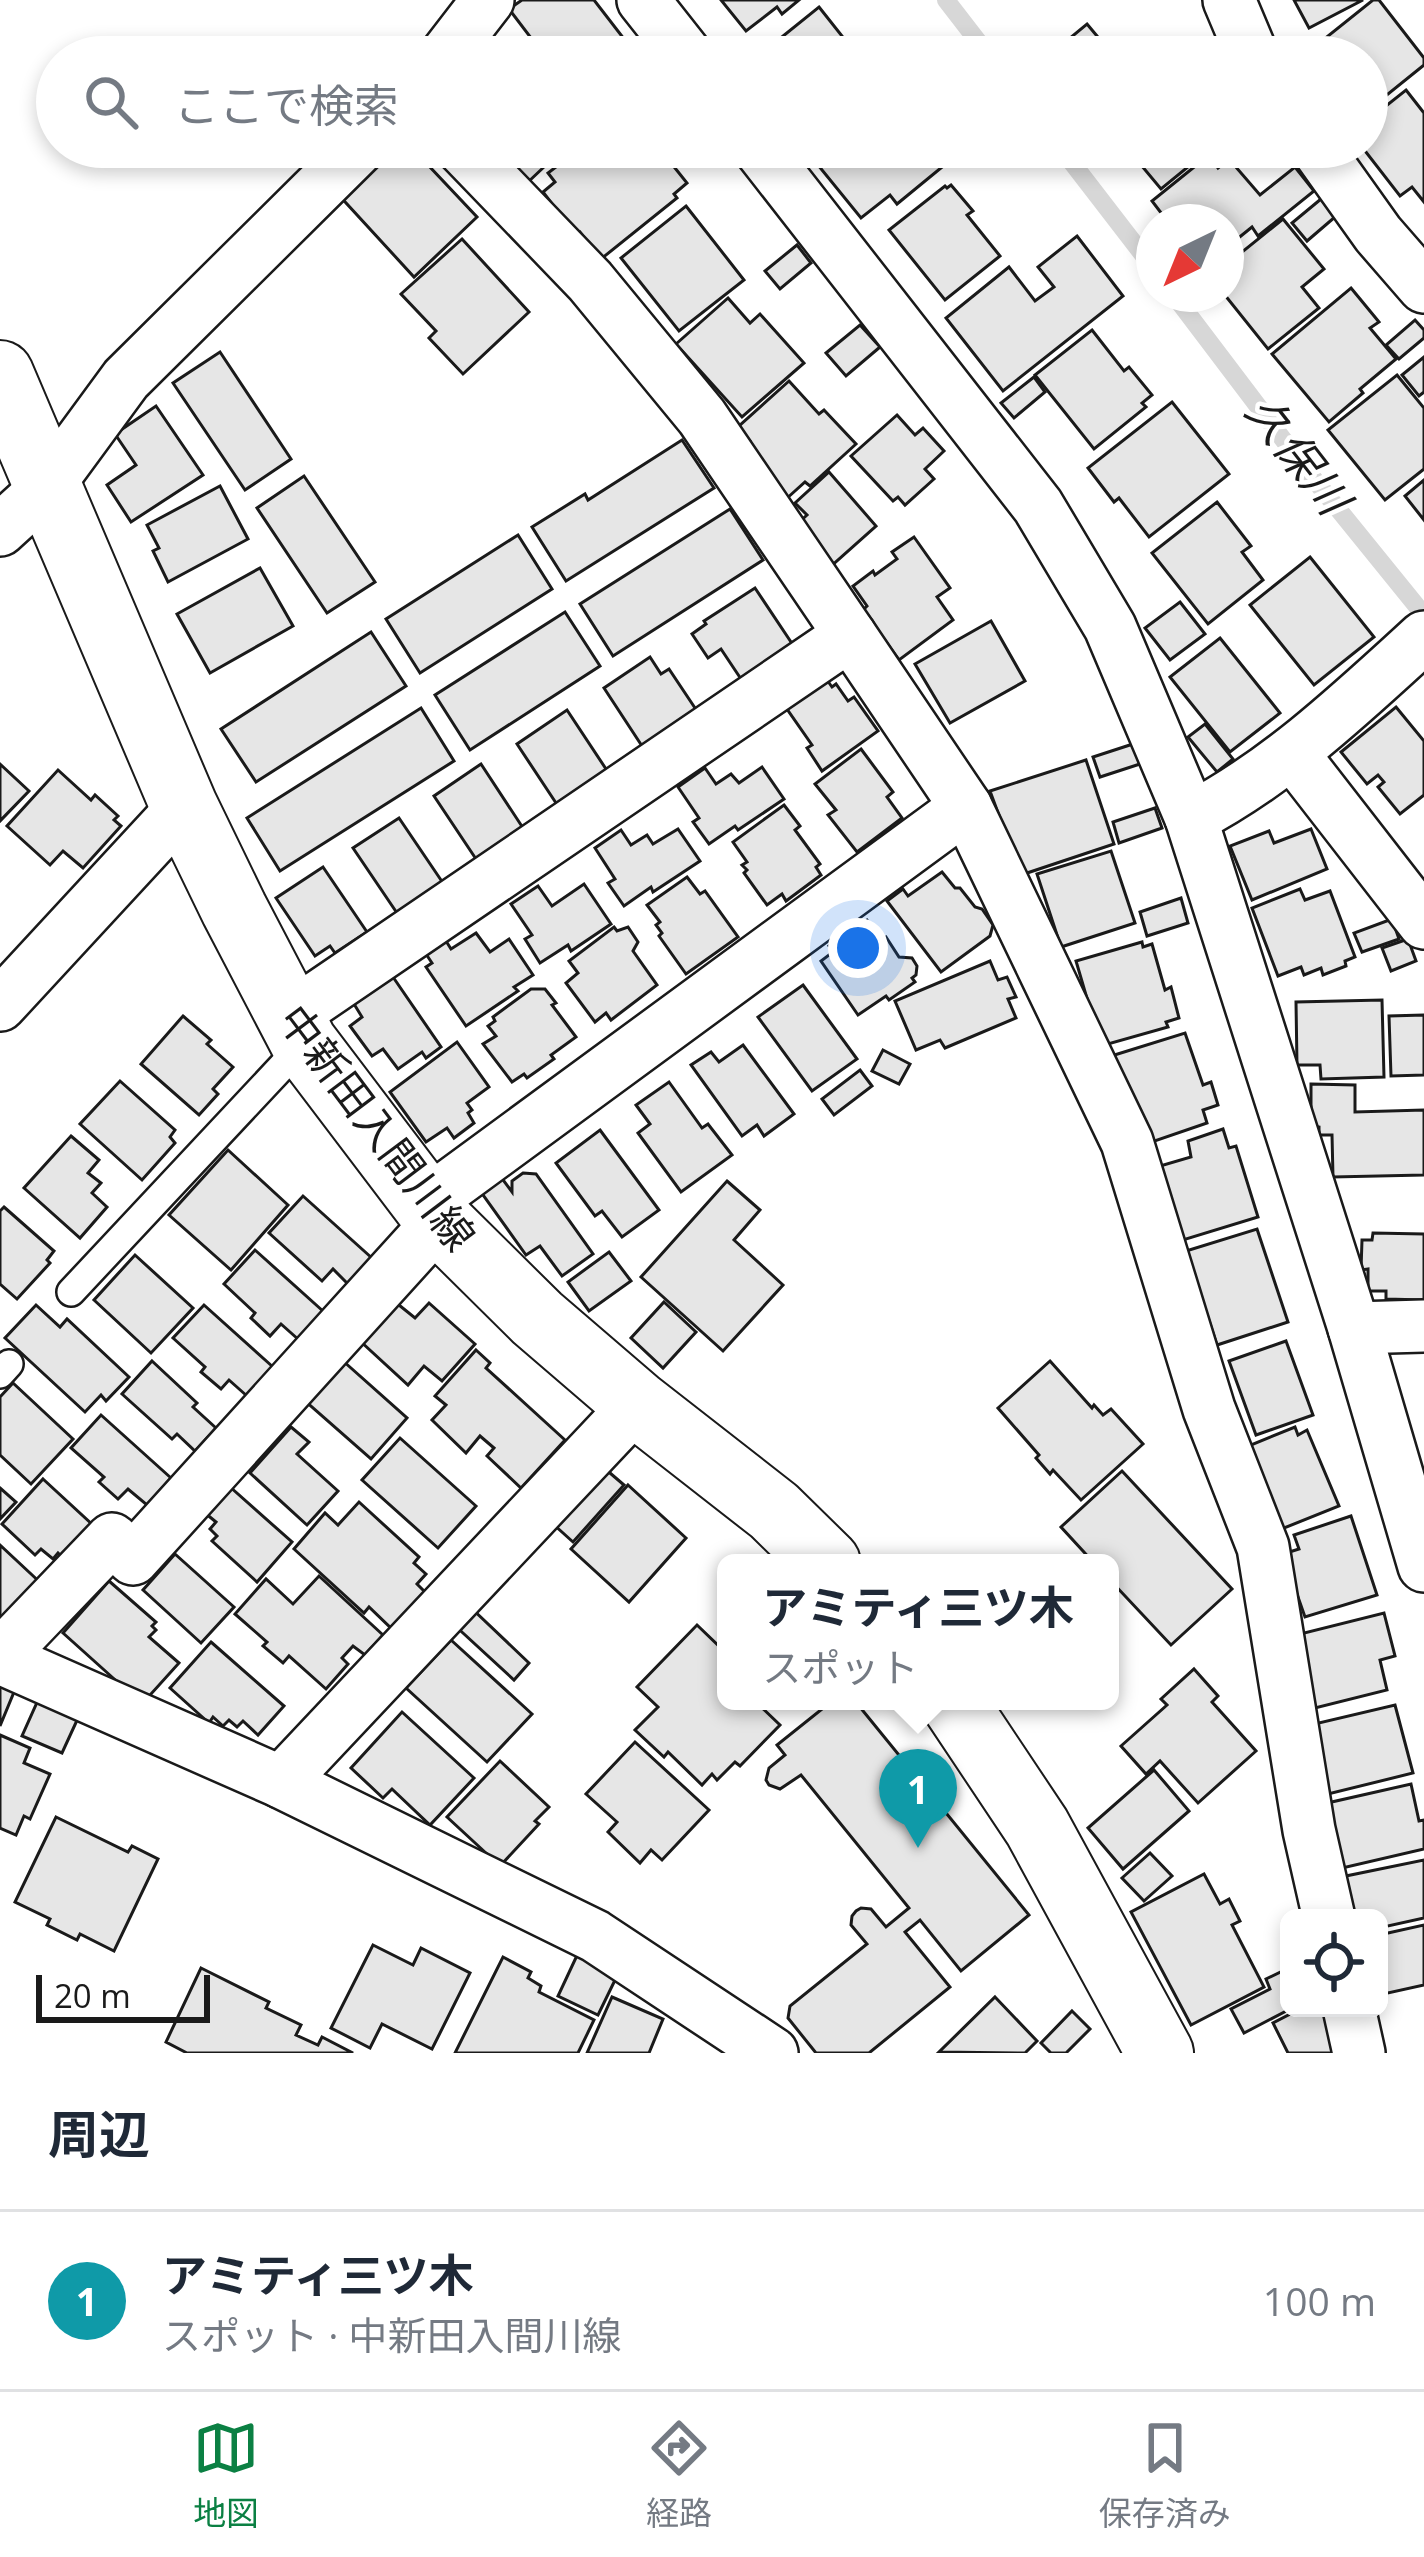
<!DOCTYPE html>
<html lang="ja">
<meta charset="utf-8">
<style>
body{margin:0;font-family:"Open Sans","Noto Sans JP",sans-serif;background:#f2f2f3;color:#1f2937}
.controls{position:absolute;right:36px;bottom:36px;display:grid;overflow:hidden;border-radius:18px;box-shadow:0 6px 18px #0003}
.controls button{width:108px;height:108px;display:grid;place-items:center;padding:0;border:0;border-bottom:3px solid #e0e1e3;background:#fff;color:#1f2937;font:60px sans-serif}
.compass{position:absolute;left:1136px;top:204px;width:108px;height:108px;border-radius:50%;background:#fff;box-shadow:0 6px 18px #0003;rotate:223deg}
.scale{position:absolute;left:36px;bottom:30px;width:174px;box-sizing:border-box;padding-left:12px;border:6px solid #1a1a1a;border-top:0;font-size:33px;line-height:42px;white-space:nowrap;color:#1a1a1a;-webkit-text-stroke:9px #fff;paint-order:stroke}
.you{position:absolute;left:858px;top:948px;width:42px;height:42px;margin:-30px;border:9px solid #fff;border-radius:50%;background:#1a73e8;box-shadow:0 0 0 18px #1a73e833}
.badge{display:grid;place-items:center;width:78px;height:78px;border-radius:50%;background:#0b8043;color:#fff;font-size:39px;font-weight:700}
.pin{position:absolute;translate:-50% -99px;filter:drop-shadow(0 3px 6px #0008)}
.pin::after{content:'';position:absolute;top:63px;width:42px;height:36px;background:inherit;clip-path:polygon(0 0,100% 0,50% 100%)}
.popup{position:absolute;left:717px;top:1554px;width:402px;height:156px;box-sizing:border-box;display:grid;place-content:center;border-radius:18px;background:#fff;filter:drop-shadow(0 3px 9px #0005);font-size:39px;white-space:nowrap;color:#747a83}
.popup b{font-size:45px;color:#1f2937}
.popup::after{content:'';position:absolute;left:50%;top:100%;margin-left:-24px;border:24px solid transparent;border-top-color:#fff}
.list{margin:0;padding:0;list-style:none}
h2{display:flex;justify-content:space-between;align-items:center;height:156px;margin:0;padding:0 48px;font-size:51px}
h2 small{font-size:39px;font-weight:400;color:#747a83}
.list li{display:grid;grid-template-columns:78px 1fr auto;gap:36px;align-items:center;box-sizing:border-box;height:180px;padding:0 48px;border-top:3px solid #e0e1e3}
.list b{display:block;font-size:45px;white-space:nowrap}
.list p{margin:0;font-size:39px;white-space:nowrap;color:#747a83}
.list em{font-size:39px;font-style:normal;color:#747a83}
.icon{flex:none;width:66px;height:66px;fill:none;stroke:currentColor;stroke-width:2;stroke-linecap:round;stroke-linejoin:round}
.map{position:relative;flex:none;width:1424px;height:2053px;overflow:hidden}
.search{position:absolute;background:#fff;box-shadow:0 6px 18px #0003;left:36px;right:36px;top:36px;height:132px;display:flex;align-items:center;gap:30px;box-sizing:border-box;padding:0 42px;border-radius:66px;color:#747a83;font-size:45px}
.sheet{height:336px;background:#fff}
nav{display:flex;justify-content:space-around;align-items:center;box-sizing:border-box;height:168px;border-top:3px solid #e0e1e3;background:#fff;font-size:33px;color:#747a83}
nav a{display:grid;justify-items:center;gap:6px}
nav .on{color:#0b8043}
.map>svg:first-child{display:block}
</style>
<div class="map">
<svg width="1424" height="2053" viewBox="0 0 1424 2053">
<rect width="100%" height="100%" fill="#fff"/>
<g fill="none" stroke-linecap="round" stroke-linejoin="round">
<!-- stream -->
<g stroke="#d7d7d7" stroke-width="18">
<path d="M946 0 990 57"/>
<path d="M1060 147 1154 269"/>
<path d="M1173 294 1304 467 1424 615"/>
</g>
</g>
<!-- building -->
<g fill="#e6e6e6" stroke="#1a1a1a" stroke-width="3">
<path d="M522 0H594L638 57H552L538 39 534 42 509 9Z"/>
<path d="M721 0H799L782 14 777 7 746 31Z"/>
<path d="M1294 0H1363L1309 28Z"/>
<path d="M1373 0H1379L1424 58V65L1372 107 1367 101V57L1303 56Z"/>
<path d="M819 7 842 36 830 46 839 57H757Z"/>
<path d="M1087 24 1107 48 1117 39 1132 57H1047Z"/>
<path d="M1406 90 1424 113V202L1412 187 1400 196 1362 147H1367V121Z"/>
<path d="M383 147H411L477 217 414 277 336 192Z"/>
<path d="M490 147H565L526 184Z"/>
<path d="M582 147H647L661 163 667 158 687 183 674 194 677 198 601 259 580 232 576 235 543 192 555 182 548 173Z"/>
<path d="M818 147H953L958 154 897 204 890 195 861 218 809 154Z"/>
<path d="M1126 147H1200L1205 153 1161 189Z"/>
<path d="M1209 155 1218 168 1229 159 1260 195 1295 167 1314 191 1258 236 1252 227 1226 248V222H1168L1152 201Z"/>
<path d="M951 185 973 211 967 215 1000 256 945 300 889 230 945 186 947 188Z"/>
<path d="M1321 199 1335 217 1307 241 1292 223Z"/>
<path d="M686 206 744 280 679 331 621 258Z"/>
<path d="M1283 219 1324 269 1302 287 1319 308 1268 349 1224 294H1226V265Z"/>
<path d="M1077 236 1123 296 1003 391 946 318 1009 267 1035 301 1054 287 1038 267Z"/>
<path d="M462 239 529 312 463 374 429 338 436 331 401 294Z"/>
<path d="M797 245 811 263 780 289 765 271Z"/>
<path d="M1351 288 1379 322 1370 328 1396 359 1360 389 1363 393 1329 422 1272 354Z"/>
<path d="M728 298 750 323 760 314 804 363 742 417 676 344Z"/>
<path d="M1415 320 1424 330V338L1399 359 1386 345Z"/>
<path d="M860 325 880 347 846 376 826 353Z"/>
<path d="M1092 330 1124 371 1129 367 1152 395 1142 403 1146 407 1094 449 1035 375Z"/>
<path d="M220 352 291 459 245 490 173 383Z"/>
<path d="M1424 357V392L1419 396 1402 375Z"/>
<path d="M1397 375 1424 408V469L1385 500 1328 430Z"/>
<path d="M1034 377 1045 392 1014 418 1001 403Z"/>
<path d="M789 381 819 414 824 410 856 444 810 486 805 482 785 500 740 450 750 441 738 427Z"/>
<path d="M1172 402 1229 474 1149 537 1119 498 1114 502 1088 468Z"/>
<path d="M156 406 203 475 131 522 107 485 136 465 115 434Z"/>
<path d="M897 415 915 435 923 428 944 451 925 469 934 479 905 505 898 497 893 501 851 456Z"/>
<path d="M682 440 714 488 566 581 532 527 585 494 588 500Z"/>
<path d="M829 472 876 526 830 567 795 526 807 515 795 503Z"/>
<path d="M304 476 375 582 327 613 257 508Z"/>
<path d="M1424 480V520L1405 496Z"/>
<path d="M220 486 248 539 168 582 153 551 159 548 147 525Z"/>
<path d="M1217 502 1251 546 1242 552 1263 580 1208 624 1152 553Z"/>
<path d="M730 509 763 560 613 656 580 604Z"/>
<path d="M518 535 552 589 420 673 386 619Z"/>
<path d="M914 537 950 588 937 597 953 620 899 660 863 610 867 606 853 586 873 571 875 575 897 559 892 552Z"/>
<path d="M1310 557 1374 637 1314 685 1250 605Z"/>
<path d="M260 568 293 626 210 673 177 614Z"/>
<path d="M755 588 793 645 741 679 721 649 708 658 692 634 706 624 704 621Z"/>
<path d="M1180 602 1205 634 1170 660 1145 628Z"/>
<path d="M565 612 600 666 470 750 435 695Z"/>
<path d="M991 621 1025 681 950 723 915 664Z"/>
<path d="M371 632 406 686 256 782 221 729Z"/>
<path d="M1220 638 1280 713 1230 752 1170 677Z"/>
<path d="M650 657 661 674 669 669 697 711 642 746 604 688Z"/>
<path d="M827 680 832 687 836 684 848 701 854 697 878 731 822 771 807 748 812 745 787 709Z"/>
<path d="M1396 707 1424 741V795L1400 814 1378 787 1384 782 1378 775 1367 784 1341 752Z"/>
<path d="M421 708 454 761 280 871 247 818Z"/>
<path d="M567 710 608 772 558 806 517 744Z"/>
<path d="M1205 724 1233 759 1217 772 1188 737Z"/>
<path d="M1133 744 1140 764 1100 777 1093 757Z"/>
<path d="M861 749 893 792 887 797 902 818 857 852 828 815 836 810 815 784Z"/>
<path d="M1086 760 1114 844 1021 875 990 791Z"/>
<path d="M0 764 29 791 0 821Z"/>
<path d="M481 764 525 831 478 862 434 796Z"/>
<path d="M762 767 784 799 738 830 735 826 709 844 693 822 699 818 678 787 705 768 716 784 731 774 739 783Z"/>
<path d="M58 770 91 800 95 795 118 816 114 820 121 826 83 868 63 851 50 865 7 826Z"/>
<path d="M784 805 800 826 795 830 820 864 816 867 821 875 786 901 782 894 767 905 744 873 747 870 742 865 747 862 733 842Z"/>
<path d="M1155 808 1162 828 1119 843 1113 822Z"/>
<path d="M399 818 443 883 397 913 353 848Z"/>
<path d="M678 829 700 861 653 892 651 887 624 906 608 883 615 879 595 848 621 830 631 845 647 835 653 844Z"/>
<path d="M1311 829 1327 869 1252 900 1230 846 1269 831 1274 843Z"/>
<path d="M1111 851 1135 923 1061 947 1037 874Z"/>
<path d="M323 867 367 932 335 953 330 946 315 956 276 898Z"/>
<path d="M942 872 955 888H960L975 907 982 909 993 925 990 936 941 972 887 901 903 889 908 896Z"/>
<path d="M687 877 700 894 705 891 738 937 686 974 659 936 662 933 656 925 660 922 647 905Z"/>
<path d="M584 884 611 924 571 951 568 945 540 963 525 939 532 935 511 904 538 886 552 906Z"/>
<path d="M1300 889 1305 900 1330 891 1355 957 1345 961 1346 966 1323 975 1321 968 1304 975 1301 967 1278 976 1252 908Z"/>
<path d="M1181 898 1188 923 1147 936 1140 912Z"/>
<path d="M1392 919 1399 939 1362 952 1354 933Z"/>
<path d="M867 920 881 940 886 937 899 957 912 958 917 966 916 975 912 978 915 982 889 1000 886 996 858 1015 821 961 833 952 829 946Z"/>
<path d="M614 927 617 931 628 927 638 942 633 951 657 985 611 1020 606 1013 595 1022 566 983 578 973 569 961Z"/>
<path d="M476 933 490 952 509 939 533 975 514 987 518 991 466 1026 426 967 432 963 426 954 446 941 451 949Z"/>
<path d="M1408 939 1416 961 1391 971 1382 948Z"/>
<path d="M1142 942 1143 947 1152 944 1165 990 1171 987 1179 1018 1166 1022 1168 1027 1101 1046 1076 961Z"/>
<path d="M990 961 998 980 1007 977 1016 997 1008 999 1016 1018 945 1048 940 1040 916 1050 895 1001Z"/>
<path d="M393 977 441 1047 426 1058 422 1052 398 1069 383 1049 372 1056 350 1026 362 1017 354 1004Z"/>
<path d="M803 985 857 1059 812 1091 758 1017Z"/>
<path d="M531 989H545L556 1003 552 1005 576 1037 551 1055 554 1059 527 1078 524 1074 512 1082 483 1044 496 1036 488 1026 495 1021 493 1017Z"/>
<path d="M1382 1000 1384 1077 1321 1079 1320 1065H1297L1296 1002Z"/>
<path d="M1424 1015V1075L1391 1076 1389 1016Z"/>
<path d="M183 1016 211 1040 207 1044 233 1067 213 1089 218 1094 199 1115 141 1064Z"/>
<path d="M1185 1033 1203 1085 1211 1082 1218 1105 1203 1110 1207 1123 1146 1144 1108 1057Z"/>
<path d="M457 1042 489 1087 467 1103 472 1110 468 1113 474 1123 454 1138 447 1128 426 1142 390 1092Z"/>
<path d="M743 1045 794 1114 764 1136 757 1125 742 1136 691 1065 711 1052 719 1062Z"/>
<path d="M883 1050 910 1064 899 1084 872 1071Z"/>
<path d="M860 1070 872 1086 834 1115 822 1099Z"/>
<path d="M120 1081 175 1130 170 1137 175 1143 142 1180 80 1124Z"/>
<path d="M669 1082 702 1128 708 1124 732 1155 681 1192 638 1133 650 1124 636 1105Z"/>
<path d="M1311 1084 1355 1085V1112L1424 1110V1175L1333 1177 1332 1135H1319V1127L1311 1126Z"/>
<path d="M1223 1129 1229 1148 1236 1146 1258 1217 1183 1240 1160 1166 1191 1157 1188 1141Z"/>
<path d="M600 1130 659 1210 622 1237 602 1211 595 1216 556 1163Z"/>
<path d="M71 1136 99 1160 88 1173 101 1183 92 1193 107 1207 80 1238 24 1188Z"/>
<path d="M228 1150 288 1205 231 1270 169 1215Z"/>
<path d="M523 1173 536 1174 593 1254 562 1276 540 1246 526 1255 481 1192 501 1177 512 1192V1181Z"/>
<path d="M727 1181 760 1210 734 1240 783 1285 723 1351 641 1277Z"/>
<path d="M303 1196 373 1259 349 1285 333 1269 322 1281 269 1233Z"/>
<path d="M4 1207 54 1251 47 1260 50 1263 17 1299 0 1284V1211Z"/>
<path d="M1257 1229 1288 1322 1217 1345 1186 1251Z"/>
<path d="M1373 1233 1424 1234V1300L1386 1299V1291H1368V1269L1361 1270 1362 1240H1372Z"/>
<path d="M255 1250 324 1312 299 1340 281 1324 270 1336 251 1318 255 1313 224 1284Z"/>
<path d="M609 1252 631 1281 589 1311 568 1282Z"/>
<path d="M135 1255 193 1308 151 1353 94 1300Z"/>
<path d="M394 1301 415 1318 429 1303 475 1344 442 1381 424 1366 408 1385 359 1340Z"/>
<path d="M664 1302 696 1332 663 1368 631 1338Z"/>
<path d="M36 1305 60 1327 67 1319 129 1377 106 1401 101 1395 85 1412 5 1338Z"/>
<path d="M204 1305 273 1367 247 1396 229 1380 221 1389 201 1372 205 1367 173 1338Z"/>
<path d="M1286 1341 1313 1415 1256 1435 1229 1361Z"/>
<path d="M476 1350 490 1363 486 1368 565 1440 521 1488 487 1456 494 1448 480 1436 466 1453 432 1420 446 1405 435 1396Z"/>
<path d="M342 1360 407 1418 371 1459 305 1401Z"/>
<path d="M152 1361 197 1403 193 1407 216 1428 195 1451 177 1434 172 1439 122 1394Z"/>
<path d="M1050 1361 1092 1408 1094 1405 1103 1415 1111 1409 1143 1444 1081 1500 1053 1470 1050 1474 1036 1458 1039 1455 998 1408Z"/>
<path d="M13 1383 73 1439 31 1484 0 1455V1397Z"/>
<path d="M101 1415 171 1478 147 1505 128 1489 118 1499 99 1482 104 1477 71 1448Z"/>
<path d="M291 1427 309 1442 297 1454 338 1491 307 1525 250 1473Z"/>
<path d="M1295 1427 1298 1435 1307 1430 1339 1506 1274 1532 1241 1449Z"/>
<path d="M400 1438 476 1506 438 1548 362 1480Z"/>
<path d="M603 1467 624 1485 573 1542 553 1524Z"/>
<path d="M1122 1471 1232 1589 1171 1645 1110 1580V1563H1094L1061 1527Z"/>
<path d="M43 1479 94 1526 64 1559 58 1553 53 1559 41 1549 35 1555 2 1524Z"/>
<path d="M628 1485 686 1538 629 1602 571 1549Z"/>
<path d="M229 1486 292 1542 257 1582 212 1541 217 1536 210 1529 216 1522 205 1513Z"/>
<path d="M0 1488 16 1502 0 1519Z"/>
<path d="M359 1502 419 1557 414 1563 426 1574 417 1584 426 1593 392 1629 369 1607 364 1613 294 1549 325 1513 338 1525Z"/>
<path d="M1351 1516 1377 1595 1305 1617 1283 1554 1299 1549 1294 1535Z"/>
<path d="M0 1545 45 1587 0 1620Z"/>
<path d="M175 1554 234 1607 201 1643 143 1590Z"/>
<path d="M319 1576 383 1635 365 1655 353 1646 342 1658 348 1664 326 1689 289 1656 283 1663 263 1646 267 1642 235 1614 266 1579 293 1604Z"/>
<path d="M109 1581 156 1622 152 1626 156 1630 149 1637 179 1663 142 1704 63 1633Z"/>
<path d="M467 1604 529 1663 514 1680 451 1622Z"/>
<path d="M1384 1613 1395 1656 1380 1660 1387 1690 1315 1708 1296 1635Z"/>
<path d="M697 1625 726 1653V1701H755L780 1725 740 1766 735 1762 717 1780 712 1774 702 1785 668 1752 664 1757 635 1730 658 1707 637 1687Z"/>
<path d="M451 1640 532 1714 487 1762 406 1688Z"/>
<path d="M211 1642 284 1706 258 1735 243 1721 237 1727 229 1720 223 1726 213 1717 209 1723 170 1688Z"/>
<path d="M1194 1669 1218 1696 1212 1702 1256 1751 1198 1803 1160 1761 1146 1774 1121 1746 1167 1705 1161 1699Z"/>
<path d="M0 1686 14 1692 0 1726Z"/>
<path d="M39 1698 79 1716 62 1753 22 1736Z"/>
<path d="M832 1701H855L1029 1915 961 1971 920 1920 905 1932 950 1987 869 2053H816L788 2018 790 2006 867 1944 851 1925 852 1916 856 1911 861 1908 871 1909 886 1927 909 1908 801 1775 780 1789 769 1785 766 1780 769 1768 785 1755 777 1745Z"/>
<path d="M1395 1705 1413 1773 1328 1794 1310 1725Z"/>
<path d="M402 1712 474 1778 430 1825 392 1789 383 1798 351 1768Z"/>
<path d="M0 1735 30 1748 24 1763 50 1774 30 1819 24 1816 16 1835 0 1828Z"/>
<path d="M635 1742 709 1810 662 1860 651 1850 640 1863 608 1832 617 1822 586 1794Z"/>
<path d="M500 1761 549 1807 535 1821 539 1824 500 1866 447 1817Z"/>
<path d="M1154 1770 1189 1811 1123 1869 1088 1828Z"/>
<path d="M1411 1784 1419 1821 1424 1820V1849L1338 1869 1323 1804Z"/>
<path d="M56 1817 128 1852 132 1846 158 1859 114 1951 80 1934 77 1940 47 1925 50 1919 15 1902Z"/>
<path d="M1150 1853 1172 1876 1144 1901 1122 1878Z"/>
<path d="M1424 1860V1918L1379 1928V1918H1355L1346 1876Z"/>
<path d="M1204 1874 1220 1904 1229 1899 1240 1921 1232 1925 1264 1987 1191 2025 1131 1912Z"/>
<path d="M1424 1925V1985L1379 1995V1935Z"/>
<path d="M373 1945 413 1965 421 1948 470 1973 432 2049 382 2024 370 2048 331 2028Z"/>
<path d="M580 1949 618 1974 598 2015 558 1996Z"/>
<path d="M503 1957 531 1972 528 1978 541 1986 539 1992 594 2020 578 2053H455Z"/>
<path d="M201 1968 269 2002 266 2008 301 2025 296 2035 318 2045 322 2037 353 2053H187L166 2042Z"/>
<path d="M1289 1968V2008H1292L1244 2033 1231 2009 1270 1989 1266 1979Z"/>
<path d="M612 1997 663 2019 649 2053H587Z"/>
<path d="M995 1997 1037 2041 1025 2053 939 2052Z"/>
<path d="M1302 2008H1323L1337 2035 1330 2039 1337 2053H1288L1273 2023Z"/>
<path d="M1072 2011 1090 2029 1066 2053H1051L1041 2043Z"/>
</g>
<g fill="none" stroke-linecap="round" stroke-linejoin="round">
<defs>
<g id="lane">
<path d="M71 1292 304 1043"/>
<path d="M0 1374 9 1364"/>
</g>
<g id="street">
<path d="M643 0 688 57"/>
<path d="M1229 0 1253 57"/>
<path d="M444 57 488 0"/>
<path d="M461 147 590 281 702 417 850 635"/>
<path d="M758 147 1038 506 1110 627 1191 818 1354 1328 1424 1566"/>
<path d="M1316 147 1378 234 1424 287"/>
<path d="M0 530 46 488 126 379 360 147"/>
<path d="M1292 753 1424 923"/>
<path d="M1191 818C1278 773 1352 703 1424 637"/>
<path d="M0 1005 184 806"/>
<path d="M289 1017 850 635 966 807 1127 1142 1209 1409 1263 1547 1309 1830 1329 1918"/>
<path d="M425 1204 966 807"/>
<path d="M1354 1328 1424 1326"/>
<path d="M0 1656 112 1539 133 1559 439 1221"/>
<path d="M0 1658 281 1782 595 1936 772 2053"/>
<path d="M281 1782 637 1404"/>
<path d="M1349 2008 1359 2053"/>
</g>
<g id="secondary">
<path d="M0 374 184 806 234 909 304 1043 439 1221 537 1318 637 1404 774 1511 827 1563"/>
<path d="M953 1701 1037 1827 1160 2053"/>
</g>
</defs>
<!-- lane casing -->
<use href="#lane" stroke="#1a1a1a" stroke-width="32"/>
<!-- street casing -->
<use href="#street" stroke="#1a1a1a" stroke-width="56"/>
<!-- secondary casing -->
<use href="#secondary" stroke="#1a1a1a" stroke-width="70"/>
<!-- lane -->
<use href="#lane" stroke="#fff" stroke-width="27"/>
<!-- street -->
<use href="#street" stroke="#fff" stroke-width="51"/>
<!-- secondary -->
<use href="#secondary" stroke="#fff" stroke-width="66"/>
</g>
<g text-anchor="middle" dominant-baseline="central" stroke-width="9" stroke-linejoin="round" paint-order="stroke">
<!-- street labels -->
<g font-size="42" fill="#1a1a1a" stroke="#fff">
<text transform="translate(378 1127) rotate(53)">中新田入間川線</text>
</g>
<!-- water labels -->
<g font-size="45" font-style="italic" fill="#1a1a1a" stroke="#fff">
<text transform="translate(1299 454) rotate(52)">久保川</text>
</g>
</g>
</svg>
<div class="controls">
<button><svg class="icon" aria-label="locate" viewBox="0 0 24 24"><circle cx="12" cy="12" r="6"/><path d="M12 2v4M12 18v4M2 12h4M18 12h4"/></svg></button>
</div>
<svg class="compass" viewBox="-18 -18 36 36"><path d="M0-13l5 13h-10z" fill="#e53935"/><path d="M0 13l5-13h-10z" fill="#747a83"/></svg>
<div class="scale">20 m</div>
<div class="you"></div>
<div class="pin badge" style="left:918px;top:1848px;background:#0f9aa8">1</div>
<div class="popup"><b>アミティ三ツ木</b>スポット</div>
<div class="search"><svg class="icon" aria-label="search" viewBox="0 0 24 24"><circle cx="10" cy="10" r="6"/><path d="M15 15l6 6"/></svg>ここで検索</div>
</div>
<section class="sheet">
<h2>周辺<small></small></h2>
<ul class="list">
<li><span class="badge" style="background:#0f9aa8">1</span><div><b>アミティ三ツ木</b><p>スポット · 中新田入間川線</p></div><em>100 m</em></li>
</ul>
</section>
<nav>
<a class="on"><svg class="icon" aria-label="map" viewBox="0 0 24 24"><path d="M3 6l6-2 6 2 6-2v14l-6 2-6-2-6 2zM9 4v14M15 6v14"/></svg>地図</a>
<a><svg class="icon" aria-label="directions" viewBox="0 0 24 24"><path d="M12 3l9 9-9 9-9-9zM9 14v-3h6M13 9l2 2-2 2"/></svg>経路</a>
<a><svg class="icon" aria-label="saved" viewBox="0 0 24 24"><path d="M7 4h10v16l-5-4-5 4z"/></svg>保存済み</a>
</nav>
